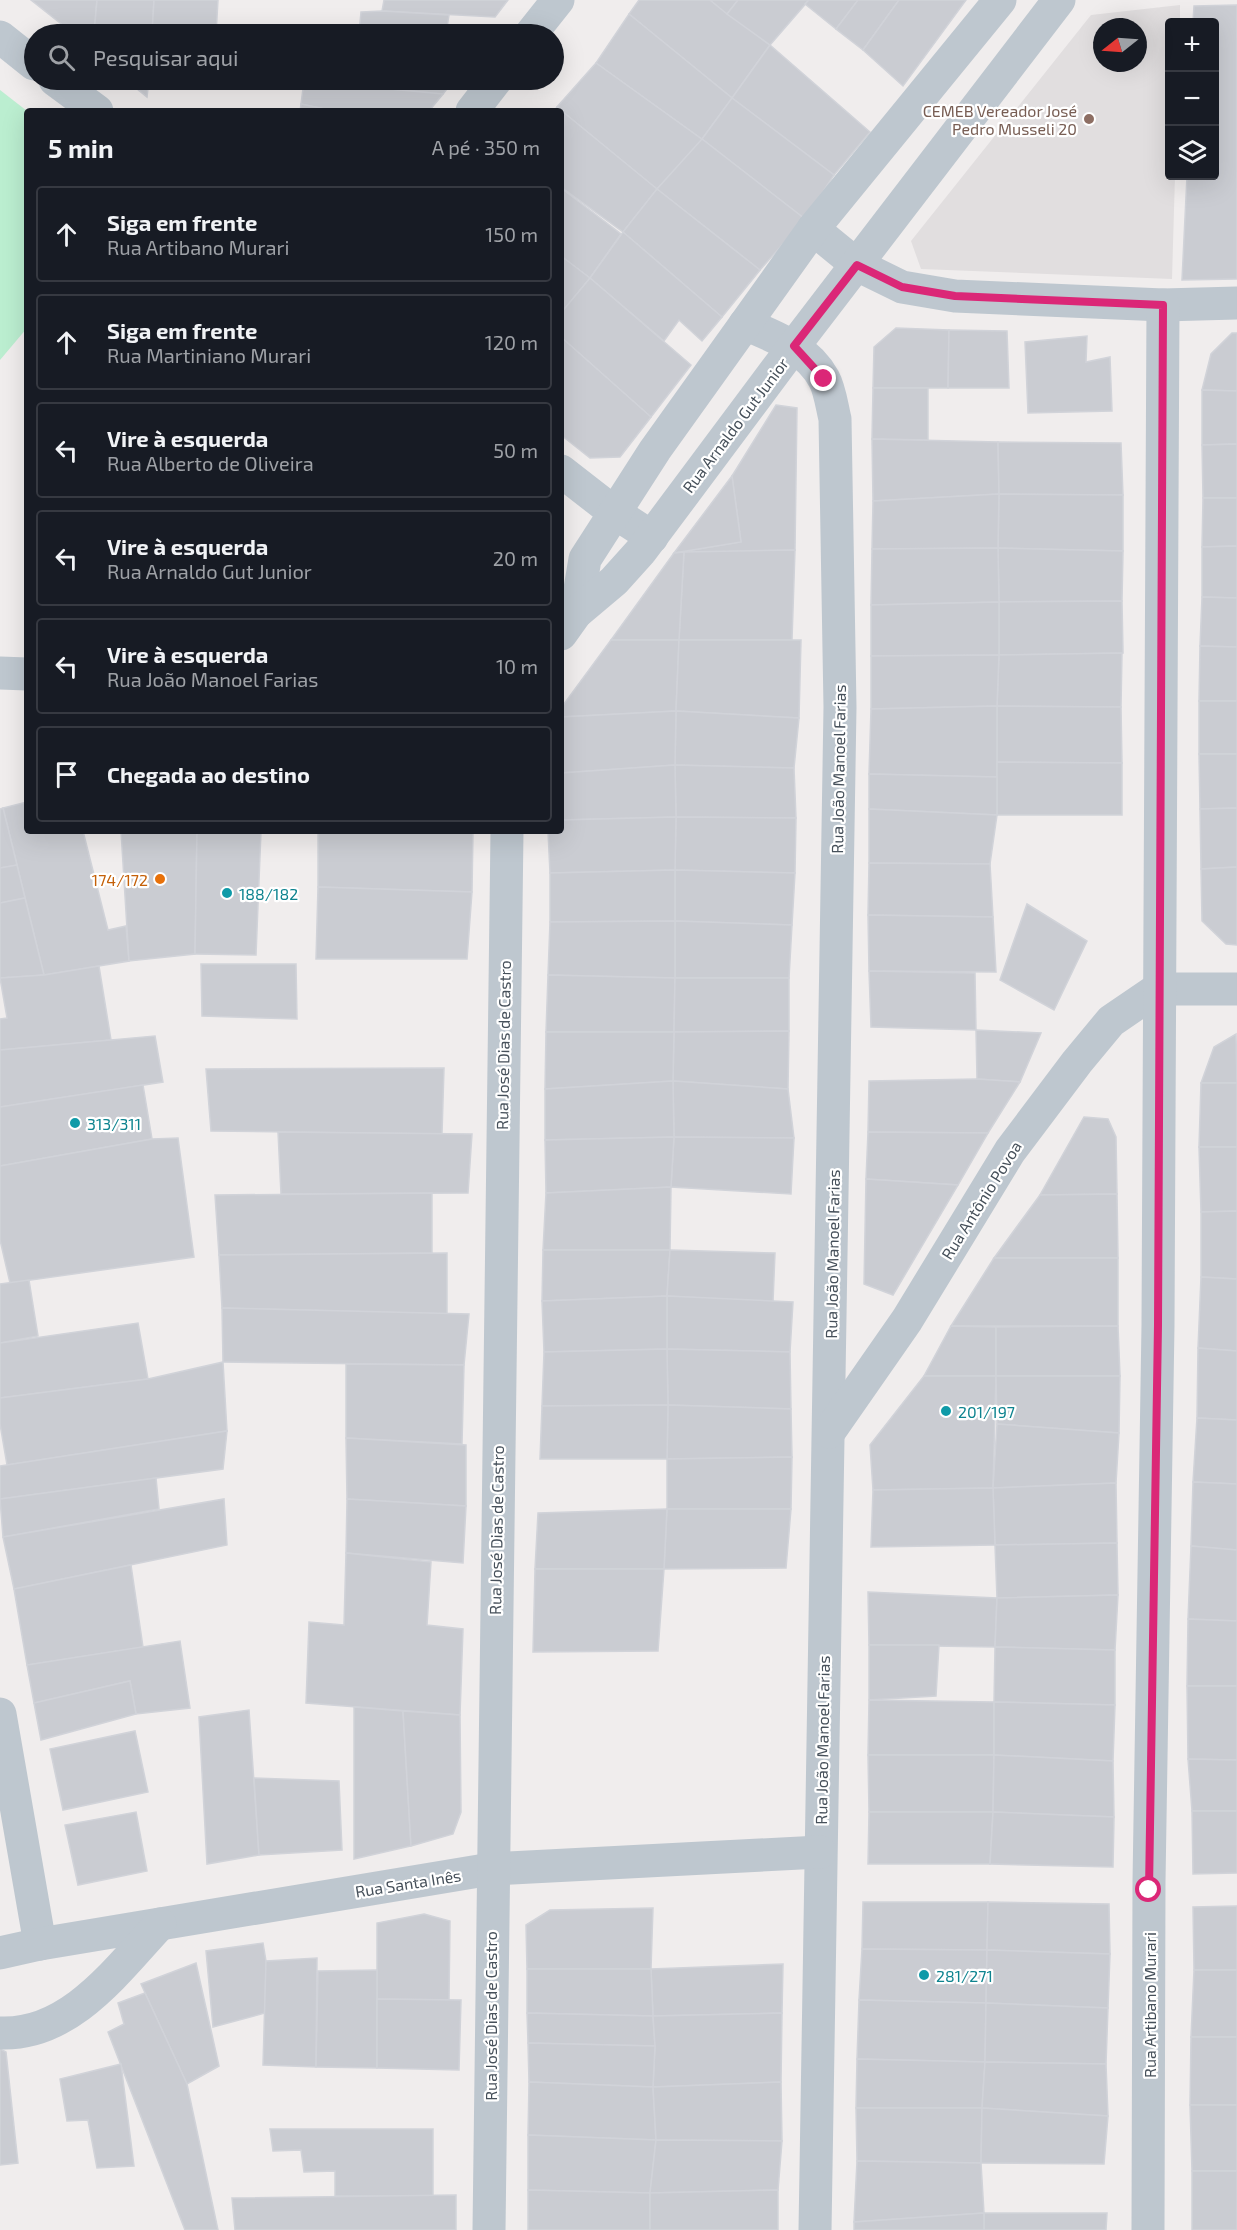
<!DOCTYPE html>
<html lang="pt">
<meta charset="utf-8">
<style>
body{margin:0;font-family:"Exo 2",sans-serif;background:#20242c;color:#f1f3f6}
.controls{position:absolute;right:18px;top:18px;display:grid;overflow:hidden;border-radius:6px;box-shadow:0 6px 24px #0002}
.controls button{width:54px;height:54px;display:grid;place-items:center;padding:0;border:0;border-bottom:2px solid #363941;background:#171b24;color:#f1f3f6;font:30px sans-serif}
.compass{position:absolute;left:1093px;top:18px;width:54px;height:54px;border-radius:50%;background:#171b24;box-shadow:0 6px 24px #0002;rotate:253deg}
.stop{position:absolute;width:18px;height:18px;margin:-14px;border:4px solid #db2777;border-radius:50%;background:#fff}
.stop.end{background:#db2777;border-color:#fff;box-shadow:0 2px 6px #0008}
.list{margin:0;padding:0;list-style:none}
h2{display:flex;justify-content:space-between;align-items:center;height:78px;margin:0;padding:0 24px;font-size:26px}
h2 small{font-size:20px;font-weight:400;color:#9ea1a6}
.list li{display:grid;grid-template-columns:39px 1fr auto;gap:18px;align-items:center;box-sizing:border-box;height:96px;margin:0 12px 12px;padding:0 12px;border:2px solid #363941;border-radius:6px}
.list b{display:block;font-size:22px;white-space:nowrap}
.list p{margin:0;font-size:20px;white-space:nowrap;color:#9ea1a6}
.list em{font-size:20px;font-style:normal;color:#9ea1a6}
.icon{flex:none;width:33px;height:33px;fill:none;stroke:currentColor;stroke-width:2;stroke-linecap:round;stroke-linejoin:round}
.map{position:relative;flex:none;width:1237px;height:2230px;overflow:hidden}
.search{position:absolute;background:#171b24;box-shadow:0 6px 24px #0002;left:24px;top:24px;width:540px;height:66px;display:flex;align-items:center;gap:15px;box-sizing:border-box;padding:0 21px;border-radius:33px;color:#9ea1a6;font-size:22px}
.panel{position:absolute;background:#171b24;box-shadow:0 6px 24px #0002;left:24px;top:108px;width:540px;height:726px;border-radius:6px}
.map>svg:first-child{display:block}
</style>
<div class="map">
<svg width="1237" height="2230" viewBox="0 0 1237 2230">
<rect width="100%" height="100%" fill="#f0eded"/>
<!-- education -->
<path fill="#e1dedf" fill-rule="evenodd" d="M1180 5V22H1170V176H1175L1172 279 921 269 911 241 1091 15ZM1102 27H1138V63H1102Z"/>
<!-- green -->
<path fill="#bbeed0" d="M0 90 27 111V328L0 360Z"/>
<!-- building -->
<g fill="#caccd2" stroke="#d1d3d9" stroke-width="1.5">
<path d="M31 0H97L94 34H74Z"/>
<path d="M97 0H154L152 34H94Z"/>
<path d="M154 0H218L216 34H152Z"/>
<path d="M384 0H508L495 17 382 11Z"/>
<path d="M639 0H710L770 45 732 98 629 14Z"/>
<path d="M710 0H738L727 14Z"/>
<path d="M738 0H809L770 45 727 14Z"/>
<path d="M809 0H858L836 29 805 4Z"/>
<path d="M858 0H899L863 50 836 29Z"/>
<path d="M899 0H966L903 86 863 50Z"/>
<path d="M1237 5V279L1182 280 1187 176H1214V22H1193L1194 6Z"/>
<path d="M361 12 382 11 449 15 446 34H359Z"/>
<path d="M629 14 732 98 702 139 596 63Z"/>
<path d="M770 45 870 132 834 175 732 98Z"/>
<path d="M596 63 703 140 657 189 557 107Z"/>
<path d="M126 80H149L147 97Z"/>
<path d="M291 80H454L443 94Z"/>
<path d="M304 81 443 94 429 111H334L301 104Z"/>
<path d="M732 98 834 175 805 219 702 139Z"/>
<path d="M301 104 334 111H300Z"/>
<path d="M557 107 657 189 623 232 561 187V111H554Z"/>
<path d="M702 139 805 219 760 270 657 189Z"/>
<path d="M561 188 621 234 590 278 561 256Z"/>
<path d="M657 189 760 270 722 317 623 232Z"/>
<path d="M623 232 722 317 702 341 679 320 664 341 590 278Z"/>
<path d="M561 256 590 278 561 313Z"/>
<path d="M590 278 691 365 651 417 561 337V313Z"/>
<path d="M896 328 949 330 948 388H873L874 347Z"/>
<path d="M949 330 1007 331 1009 388H948Z"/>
<path d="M1232 333H1237V391L1202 390 1211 354Z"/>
<path d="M1087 336 1086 362 1110 357 1112 411 1028 413 1025 342Z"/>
<path d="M561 337 651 417 620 457 590 458 561 435Z"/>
<path d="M873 388H928V440L872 439Z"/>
<path d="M1202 390 1237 391V444L1202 445Z"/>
<path d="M776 405 797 408 795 550 674 553 741 542 732 476Z"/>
<path d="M872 439 998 442 999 494 873 501Z"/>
<path d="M998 442 1121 443 1123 495 999 494Z"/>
<path d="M1237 444V498H1203L1202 445Z"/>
<path d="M732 476 741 542 674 553Z"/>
<path d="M999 494 1123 495V551L998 548Z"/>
<path d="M999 494 998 548 872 549 873 501Z"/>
<path d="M1203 498H1237V546L1202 547Z"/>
<path d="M1237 546V598L1202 597V547Z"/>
<path d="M998 548 1123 551 1122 601 999 602Z"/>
<path d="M998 548 999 602 871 605 872 549Z"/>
<path d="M795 550 792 640H679L684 552Z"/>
<path d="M684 552 679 640H611L674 553Z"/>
<path d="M1202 597 1237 598V647L1200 646Z"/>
<path d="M1122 601 1123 653 999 655V602Z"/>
<path d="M999 602V655L871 656V605Z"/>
<path d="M611 640H679L676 711 561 717V708Z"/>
<path d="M679 640H801L799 718 676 711Z"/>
<path d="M1200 646 1237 647V701H1199Z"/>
<path d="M1122 653 1121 707 997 706 999 655Z"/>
<path d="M999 655 997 706 871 709V656Z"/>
<rect x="1199" y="701" width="38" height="53"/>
<path d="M997 706 1121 707 1122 763 997 762Z"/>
<path d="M997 706V777L869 774 871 709Z"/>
<path d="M676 711 799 718 794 768 675 765Z"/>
<path d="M676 711 675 765 561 773V717Z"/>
<path d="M1199 754H1237V808L1200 809Z"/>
<path d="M997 762 1122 763V815H997Z"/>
<path d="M675 765 794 768 796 818 676 817Z"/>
<path d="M675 765 676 817 561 820V773Z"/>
<path d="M869 774 997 777V815L869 809Z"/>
<path d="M27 802V831H83L108 930 126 926 129 961 44 975 3 808Z"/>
<path d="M3 808 17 865 0 868V809Z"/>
<path d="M1237 808V867L1201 869 1200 809Z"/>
<path d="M869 809 997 815 990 864 869 863Z"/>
<path d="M676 817 796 818 795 873 675 870Z"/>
<path d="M676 817 675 870 550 873 548 831H561V820Z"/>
<path d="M121 831H197L195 954 129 961Z"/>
<path d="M197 831H261L256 955 195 954Z"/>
<path d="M318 831H473L472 892 318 887Z"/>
<path d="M869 863 990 864 993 917 868 915Z"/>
<path d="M17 865 25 898 0 903V868Z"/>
<path d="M1237 867V945L1226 944 1202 921 1201 869Z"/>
<path d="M675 870 795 873 792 925 675 921Z"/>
<path d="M675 870V921L550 922V873Z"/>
<path d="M318 887 472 892 467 959H316Z"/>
<path d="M25 898 44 975 0 978V903Z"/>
<path d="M1027 904 1087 941 1054 1010 1000 980Z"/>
<path d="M868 915 993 917 996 972 869 971Z"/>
<path d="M675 921 792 925 789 978H675Z"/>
<path d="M675 921V978L548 975 550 922Z"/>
<path d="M201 964H296L297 1019 202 1016Z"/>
<path d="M99 966 111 1040 0 1050V1019L7 1018 0 978 44 975Z"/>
<path d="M869 971 975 973 976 1030 871 1027Z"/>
<path d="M548 975 675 978 674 1032H546Z"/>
<path d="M675 978H789V1031L674 1032Z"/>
<path d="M976 1030 1041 1033 1020 1082 977 1079Z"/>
<path d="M789 1031 788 1089 673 1081 674 1032Z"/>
<path d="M546 1032H674L673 1081 545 1089Z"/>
<path d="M1236 1034 1237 1083H1201L1214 1047Z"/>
<path d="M155 1036 163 1082 0 1107V1050Z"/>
<path d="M444 1068 442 1134 211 1131 206 1069Z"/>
<path d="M977 1079 1020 1082 988 1133 868 1132 869 1081Z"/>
<path d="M673 1081 788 1089 794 1138 674 1137Z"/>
<path d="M673 1081 674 1137 545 1140V1089Z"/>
<path d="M1201 1083H1237V1147H1199Z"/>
<path d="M143 1085 152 1139 0 1166V1107Z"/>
<path d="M1084 1117 1108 1119 1116 1137 1117 1194 1040 1195Z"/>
<path d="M278 1132 472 1134 468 1193 281 1194Z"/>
<path d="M868 1132 988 1133 958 1185 866 1179Z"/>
<path d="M674 1137 794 1138 791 1194 671 1187Z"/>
<path d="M674 1137 671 1187 546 1193 545 1140Z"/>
<path d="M178 1138 194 1257 10 1283 0 1240V1166L152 1139Z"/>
<path d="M1199 1147H1237V1211L1201 1212Z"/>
<path d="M866 1179 958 1185 893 1295 864 1284Z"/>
<path d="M671 1187 670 1250H543L546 1193Z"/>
<path d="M432 1193V1253L219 1255 215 1195Z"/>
<path d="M1117 1194 1118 1258H994L1040 1195Z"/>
<path d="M1237 1211V1279L1201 1277V1212Z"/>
<path d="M543 1250H670L667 1296 542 1301Z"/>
<path d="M670 1250 775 1253 773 1302 667 1296Z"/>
<path d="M447 1253V1314L222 1308 219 1255Z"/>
<path d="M994 1258H1118V1326H951Z"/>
<path d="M1201 1277 1237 1279V1351L1198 1348Z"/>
<path d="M29 1280 38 1336 0 1343V1284Z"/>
<path d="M667 1296 793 1302 790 1352 667 1349Z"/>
<path d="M667 1296V1349L544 1352 542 1301Z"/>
<path d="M222 1308 469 1314 464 1365 223 1362Z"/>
<path d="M138 1323 148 1379 0 1398V1343Z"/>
<path d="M951 1326 996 1327V1376H924Z"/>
<path d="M1118 1326 1120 1376H996V1327Z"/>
<path d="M1198 1348 1237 1351V1420L1197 1418Z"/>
<path d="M667 1349 790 1352 791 1409 668 1405Z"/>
<path d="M667 1349 668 1405 542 1406 544 1352Z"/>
<path d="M223 1362 227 1431 7 1465 0 1424V1398L148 1379Z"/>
<path d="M346 1364 464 1365 462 1444 346 1438Z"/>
<path d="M924 1376H996L993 1488 873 1490 870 1445Z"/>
<path d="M996 1376H1120L1119 1433 997 1424Z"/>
<path d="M668 1405 791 1409 792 1457 667 1459Z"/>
<path d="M668 1405 667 1459H540L542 1406Z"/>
<path d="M1197 1418 1237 1420V1484L1193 1482Z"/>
<path d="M997 1424 1119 1433 1116 1483 993 1488Z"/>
<path d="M227 1431 223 1469 0 1499V1466Z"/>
<path d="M346 1438 466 1445V1506L347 1499Z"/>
<path d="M792 1457 791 1509H667V1459Z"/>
<path d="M156 1478 159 1509 3 1537 0 1499Z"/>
<path d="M1193 1482 1237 1484V1550L1191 1546Z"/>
<path d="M1116 1483 1117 1543 995 1545 993 1488Z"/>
<path d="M993 1488 995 1545 871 1547 873 1490Z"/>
<path d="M224 1499 227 1545 14 1589 3 1537Z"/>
<path d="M347 1499 466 1506 463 1563 346 1553Z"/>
<path d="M667 1509H791L786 1568 664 1569Z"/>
<path d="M667 1509 664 1569H535L538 1513Z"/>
<path d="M1117 1543 1118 1595 997 1598 995 1545Z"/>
<path d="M1191 1546 1237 1550V1621L1188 1619Z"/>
<path d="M346 1553 431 1562 427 1625 463 1629 460 1715 306 1703 309 1622 344 1625Z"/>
<path d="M131 1565 143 1647 27 1665 14 1589Z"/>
<path d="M535 1569H664L658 1651 533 1652Z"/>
<path d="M868 1592 997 1598 995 1647 869 1645Z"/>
<path d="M1118 1595 1115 1650 995 1647 997 1598Z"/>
<path d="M1188 1619 1237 1621V1686H1187Z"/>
<path d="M180 1641 190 1708 136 1714 130 1681 34 1703 27 1665Z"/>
<path d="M869 1645H939L936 1696 869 1700Z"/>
<path d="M995 1647 1115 1650V1705L994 1702Z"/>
<path d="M130 1681 136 1714 41 1740 34 1703Z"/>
<path d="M1187 1686H1237V1760L1188 1759Z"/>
<path d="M869 1700 994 1702V1755H868Z"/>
<path d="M994 1702 1115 1705 1113 1761 994 1755Z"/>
<path d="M354 1707 403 1711 411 1846 354 1859Z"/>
<path d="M249 1710 259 1855 207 1864 199 1717Z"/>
<path d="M403 1711 460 1715 461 1812 453 1834 411 1846Z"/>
<path d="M135 1731 148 1792 63 1810 50 1749Z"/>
<path d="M868 1755H994L993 1812H869Z"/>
<path d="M994 1755 1113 1761 1114 1817 993 1812Z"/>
<path d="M1188 1759 1237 1760V1811H1192Z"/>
<path d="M254 1778 339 1781 342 1850 259 1855Z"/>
<path d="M1192 1811H1237V1873L1193 1874Z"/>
<path d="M136 1812 147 1871 78 1885 65 1825Z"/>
<path d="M869 1812H993L990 1864H868Z"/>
<path d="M993 1812 1114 1817 1113 1867 990 1864Z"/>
<path d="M863 1902H988L987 1950 862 1949Z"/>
<path d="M988 1902 1109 1904 1110 1954 987 1950Z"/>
<path d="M1237 1906V1970H1194L1193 1907Z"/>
<path d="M653 1908 651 1969H527L526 1925 550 1910Z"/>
<path d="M424 1914 450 1921 449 2000 377 1999V1923Z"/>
<path d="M263 1943 266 1961 265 2013 213 2027 206 1951Z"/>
<path d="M862 1949 987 1950 986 2003 859 2000Z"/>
<path d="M987 1950 1110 1954 1108 2008 986 2003Z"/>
<path d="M317 1958 316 2067 263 2065 266 1961Z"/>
<path d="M196 1963 219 2066 187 2084 141 1984Z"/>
<path d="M783 1964 782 2013 653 2016 651 1969Z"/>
<path d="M527 1969H651L653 2016 527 2013Z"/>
<path d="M377 1970V2068L316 2067 318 1971Z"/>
<path d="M1194 1970H1237V2037H1191Z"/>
<path d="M145 1993 187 2084 218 2230H185L108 2032 124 2024 118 2003Z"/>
<path d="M377 1999 461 2000 459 2070 377 2068Z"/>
<path d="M859 2000 986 2003 985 2062 857 2059Z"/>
<path d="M986 2003 1108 2008 1106 2064 985 2062Z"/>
<path d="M527 2013 653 2016 655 2046 528 2043Z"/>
<path d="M782 2013 781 2082 653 2087 655 2046 653 2016Z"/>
<path d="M1191 2037H1237V2105H1190Z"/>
<path d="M528 2043 655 2046 653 2087 529 2082Z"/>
<path d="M0 2049 6 2052 18 2163 0 2165Z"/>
<path d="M857 2059 985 2062 982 2108H856Z"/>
<path d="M985 2062 1106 2064 1108 2116 982 2108Z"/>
<path d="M121 2064 134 2166 97 2168 88 2120 67 2121 60 2079Z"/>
<path d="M529 2082 653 2087 656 2140 528 2135Z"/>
<path d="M781 2082 782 2141 656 2140 653 2087Z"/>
<path d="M1190 2105H1237V2171H1192Z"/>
<path d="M856 2108H982L981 2163 857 2161Z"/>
<path d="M982 2108 1108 2116 1104 2164 981 2163Z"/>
<path d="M270 2129H433V2196H335V2171L304 2172 301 2150 273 2151Z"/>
<path d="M528 2135 656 2140 650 2193 528 2190Z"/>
<path d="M656 2140 782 2141 778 2190 650 2193Z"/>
<path d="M857 2161 981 2163 984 2213 854 2222Z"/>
<rect x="1192" y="2171" width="45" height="59"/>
<path d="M528 2190 650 2193V2230H528Z"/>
<path d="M778 2190V2230H650V2193Z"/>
<path d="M456 2195V2230H235L232 2198Z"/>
<path d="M984 2213H1107L1106 2230H984Z"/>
<path d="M984 2213V2230H854V2222Z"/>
</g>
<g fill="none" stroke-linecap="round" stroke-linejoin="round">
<!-- minor -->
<g stroke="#bec7cf" stroke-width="33">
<path d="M531 34 558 0"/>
<path d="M0 37 34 64"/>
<path d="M55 80 97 111"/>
<path d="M472 111 496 80"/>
<path d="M813 229 857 265 902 287 955 296 1163 305 1237 303"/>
<path d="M745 324C775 337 807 348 824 379 830 390 832 407 835 419L840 707 815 2230"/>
<path d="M561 471 615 513 652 537"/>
<path d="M1158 989H1237"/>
<path d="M829 1432 907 1320 1010 1151 1077 1062 1111 1021 1158 989"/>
<path d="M0 1714 40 1944"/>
<path d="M0 1953 40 1944 491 1869 820 1852"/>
<path d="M0 2033C70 2036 117 1970 160 1924"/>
<path d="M489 2230 507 831"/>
<path d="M1148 2230 1149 1882 1158 1325 1163 305"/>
</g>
<!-- tertiary -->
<g stroke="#bec7cf" stroke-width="33">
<path d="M576 613 585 559 655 450 813 229 1000 0"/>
<path d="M561 634 576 613 614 581 641 551 794 346 1059 0"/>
<path d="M0 673 27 674"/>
</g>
</g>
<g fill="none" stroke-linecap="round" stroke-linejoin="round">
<!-- route -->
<path stroke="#db2777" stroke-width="8" d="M824 379 794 346 857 265 902 287 955 296 1163 305 1158 1325 1149 1890"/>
</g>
<!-- markers -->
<circle fill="#8d6e63" stroke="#fff" stroke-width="2" cx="1089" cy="119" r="6"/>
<circle fill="#e8710a" stroke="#fff" stroke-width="2" cx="160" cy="879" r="6"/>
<g fill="#0f9aa8" stroke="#fff" stroke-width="2">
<circle cx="227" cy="893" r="6"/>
<circle cx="75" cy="1123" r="6"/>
<circle cx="946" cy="1411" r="6"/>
<circle cx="924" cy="1975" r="6"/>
</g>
<g text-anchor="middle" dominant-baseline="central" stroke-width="4.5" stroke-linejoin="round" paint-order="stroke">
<!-- education labels -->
<g font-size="16" fill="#785e54" stroke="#fff" text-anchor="end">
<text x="1077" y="110">CEMEB Vereador José<tspan x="1077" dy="18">Pedro Musseli 20</tspan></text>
</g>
<!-- street labels -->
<g font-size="16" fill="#46505a" stroke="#fff">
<text transform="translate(735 425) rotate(-53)">Rua Arnaldo Gut Junior</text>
<text transform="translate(838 769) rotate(-89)">Rua João Manoel Farias</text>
<text transform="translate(503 1045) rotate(-89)">Rua José Dias de Castro</text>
<text transform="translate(981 1200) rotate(-58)">Rua Antônio Povoa</text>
<text transform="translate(832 1254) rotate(-89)">Rua João Manoel Farias</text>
<text transform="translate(496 1530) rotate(-89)">Rua José Dias de Castro</text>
<text transform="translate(822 1740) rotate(-89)">Rua João Manoel Farias</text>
<text transform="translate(408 1883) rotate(-9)">Rua Santa Inês</text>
<text transform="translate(1149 2005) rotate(-90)">Rua Artibano Murari</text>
<text transform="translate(490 2016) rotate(-90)">Rua José Dias de Castro</text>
</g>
<!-- food labels -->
<g font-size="16" fill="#c56008" stroke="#fff" text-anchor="end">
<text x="148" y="879">174/172</text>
</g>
<!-- culture labels -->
<g font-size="16" fill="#0d838f" stroke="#fff" text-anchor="start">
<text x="239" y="893">188/182</text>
<text x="87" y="1123">313/311</text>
<text x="958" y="1411">201/197</text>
<text x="936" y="1975">281/271</text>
</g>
</g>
</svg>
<div class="controls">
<button>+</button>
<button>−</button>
<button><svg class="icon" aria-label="layers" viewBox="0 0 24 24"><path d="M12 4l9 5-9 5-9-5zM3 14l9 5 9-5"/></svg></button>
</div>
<svg class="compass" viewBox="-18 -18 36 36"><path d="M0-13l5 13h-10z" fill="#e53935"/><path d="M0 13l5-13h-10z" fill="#9ea1a6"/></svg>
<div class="stop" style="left:1149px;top:1890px"></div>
<div class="stop end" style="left:824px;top:379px"></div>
<div class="search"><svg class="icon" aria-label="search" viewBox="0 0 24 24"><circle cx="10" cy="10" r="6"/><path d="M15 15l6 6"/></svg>Pesquisar aqui</div>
<section class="panel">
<h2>5 min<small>A pé · 350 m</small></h2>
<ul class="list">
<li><svg class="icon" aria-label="ahead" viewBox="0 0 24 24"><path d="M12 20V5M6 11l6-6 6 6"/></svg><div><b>Siga em frente</b><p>Rua Artibano Murari</p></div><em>150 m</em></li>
<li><svg class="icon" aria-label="ahead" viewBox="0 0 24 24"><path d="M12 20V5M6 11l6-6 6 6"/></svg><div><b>Siga em frente</b><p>Rua Martiniano Murari</p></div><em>120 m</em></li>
<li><svg class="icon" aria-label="left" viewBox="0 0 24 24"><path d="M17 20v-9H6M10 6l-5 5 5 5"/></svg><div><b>Vire à esquerda</b><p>Rua Alberto de Oliveira</p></div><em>50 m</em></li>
<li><svg class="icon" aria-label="left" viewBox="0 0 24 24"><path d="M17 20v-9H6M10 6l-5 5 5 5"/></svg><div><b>Vire à esquerda</b><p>Rua Arnaldo Gut Junior</p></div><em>20 m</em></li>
<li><svg class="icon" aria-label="left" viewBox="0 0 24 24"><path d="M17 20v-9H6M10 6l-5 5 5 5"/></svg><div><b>Vire à esquerda</b><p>Rua João Manoel Farias</p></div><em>10 m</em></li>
<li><svg class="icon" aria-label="arrive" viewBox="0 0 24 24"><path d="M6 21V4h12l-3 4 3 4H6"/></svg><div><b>Chegada ao destino</b></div></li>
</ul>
</section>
</div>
